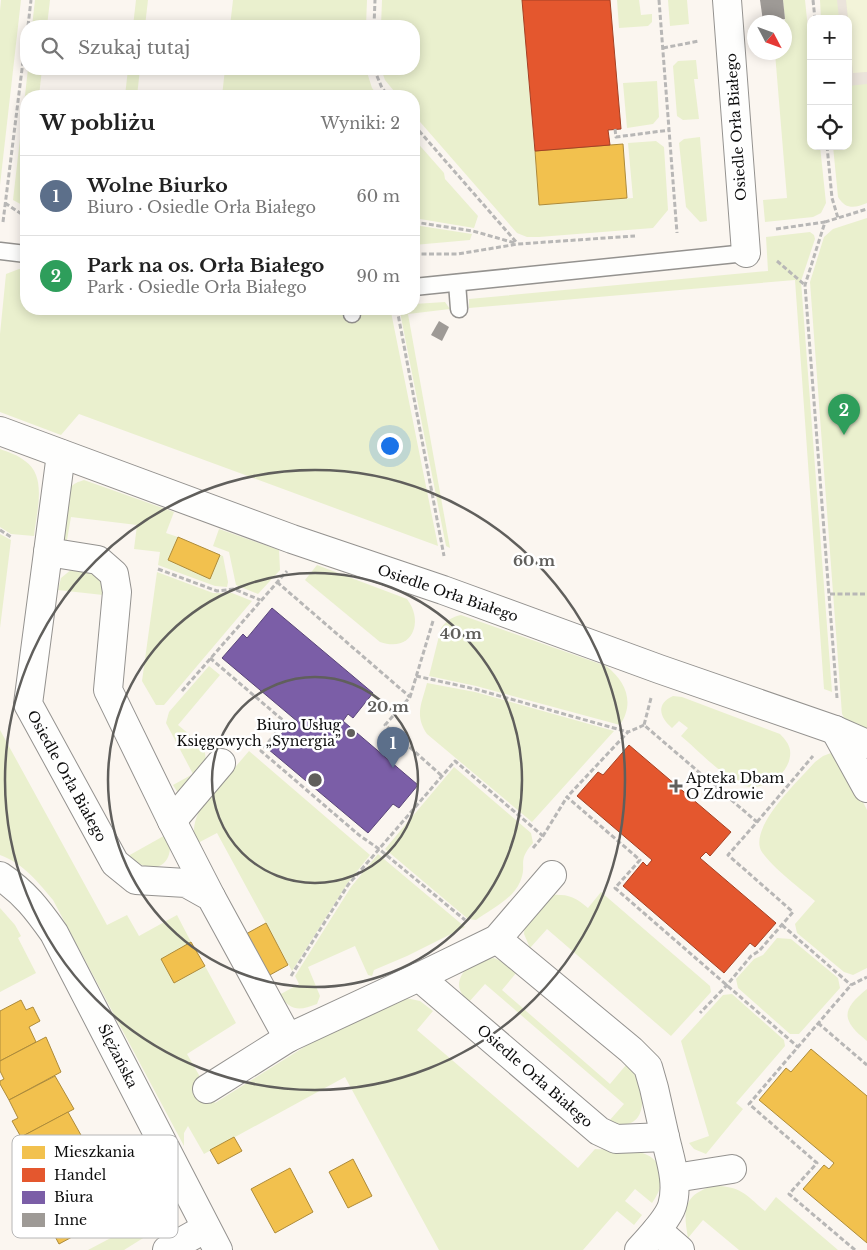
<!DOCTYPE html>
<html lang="pl">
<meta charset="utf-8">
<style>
body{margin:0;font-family:"Libre Baskerville",serif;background:#f2f2f2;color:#222}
.controls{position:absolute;right:15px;top:15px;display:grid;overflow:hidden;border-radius:10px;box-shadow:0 2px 12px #0003}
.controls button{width:45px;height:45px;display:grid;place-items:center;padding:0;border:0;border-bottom:1px solid #e0e0e0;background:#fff;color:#222;font:25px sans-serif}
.compass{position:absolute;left:747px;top:15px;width:45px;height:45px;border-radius:50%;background:#fff;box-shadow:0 2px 12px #0003;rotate:131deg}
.you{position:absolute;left:389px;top:445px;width:18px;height:18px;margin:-12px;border:4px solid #fff;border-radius:50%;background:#1a73e8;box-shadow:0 0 0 8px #1a73e833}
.badge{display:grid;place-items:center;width:32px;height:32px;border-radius:50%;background:#2563eb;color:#fff;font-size:16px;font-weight:700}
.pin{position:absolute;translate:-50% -41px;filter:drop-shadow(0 1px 2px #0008)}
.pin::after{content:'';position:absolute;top:26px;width:18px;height:15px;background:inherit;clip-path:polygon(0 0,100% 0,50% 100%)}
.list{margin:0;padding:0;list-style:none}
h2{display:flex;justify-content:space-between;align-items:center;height:65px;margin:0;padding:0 20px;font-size:21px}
h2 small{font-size:16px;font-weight:400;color:#767676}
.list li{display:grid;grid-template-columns:32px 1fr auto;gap:15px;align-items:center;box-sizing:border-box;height:80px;padding:0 20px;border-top:1px solid #e0e0e0}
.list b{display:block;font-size:19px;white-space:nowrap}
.list p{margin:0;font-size:16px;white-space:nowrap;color:#767676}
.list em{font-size:16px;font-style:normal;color:#767676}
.icon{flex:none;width:28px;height:28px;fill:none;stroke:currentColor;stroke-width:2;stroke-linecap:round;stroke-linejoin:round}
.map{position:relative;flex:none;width:867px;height:1250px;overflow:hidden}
.search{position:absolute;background:#fff;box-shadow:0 2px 12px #0003;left:20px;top:20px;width:400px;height:55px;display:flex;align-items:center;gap:12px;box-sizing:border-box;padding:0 18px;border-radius:20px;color:#767676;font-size:19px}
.panel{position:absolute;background:#fff;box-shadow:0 2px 12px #0003;left:20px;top:90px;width:400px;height:225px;border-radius:20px}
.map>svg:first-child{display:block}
</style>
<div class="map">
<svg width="867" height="1250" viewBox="0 0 867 1250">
<rect width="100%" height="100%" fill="#fbf6f0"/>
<!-- green -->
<g fill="#eaf0ce">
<path d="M1 0H21L0 185V11Z"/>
<path d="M35 0H50L47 26H32Z"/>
<path d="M136 0H148L145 26H133Z"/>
<path d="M233 0H367L366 26H230Z"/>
<path d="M382 0H522L539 205 633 198 628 143 656 141 664 147 668 210 653 228 539 237H527L517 233 414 115V96H398L385 80 381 69H414V26H381Z"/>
<path d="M617 0H639L641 15 652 14V22L648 26 619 28Z"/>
<path d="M668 0H687L689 24 670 26Z"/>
<path d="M783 0H805L811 57V146H820L826 203 821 213 813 217 765 222 763 200 787 198 775 53 784 52 785 30H786Z"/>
<path d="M820 0H867V203C855 208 846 210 838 197L833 146H848V19H821Z"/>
<path d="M696 60 698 79H694L699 119 683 120 677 116 673 66 678 61Z"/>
<path d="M28 69H42L39 96H26V207L13 200Z"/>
<path d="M128 69H140L137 96H125Z"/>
<path d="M225 69H366L372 88 378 96H222Z"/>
<path d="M657 81 659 117 653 124 627 128 623 83Z"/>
<path d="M700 137 707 221 700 222 686 207 679 143 684 139Z"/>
<path d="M414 139 444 173 445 179 478 216 474 228 414 218Z"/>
<path d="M867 218V731L847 723 842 714 810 282 824 237 833 229Z"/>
<path d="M414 225 472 234 470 240 414 245Z"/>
<path d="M810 232 814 235 815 239 801 281 832 692 824 689 795 280 469 308V299L768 271 766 237Z"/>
<path d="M19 269H26V309H335V314L391 312 438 546 79 414 61 435 0 412V334L6 274Z"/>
<path d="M445 302 450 309 408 314 450 548 446 546 400 312 401 309H414V304Z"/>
<path d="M0 449C8 452 18 455 25 461 48 476 36 514 34 536L11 534 0 527Z"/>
<path d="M84 480 174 512 166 533 178 537 168 560 210 579 220 555 223 556 228 582 227 587 215 586 158 565 160 552 134 549 137 525 71 517 67 540H63C64 527 64 498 70 488 74 483 78 482 84 480Z"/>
<path d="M219 529 279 550 280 570 258 594 236 585 229 552 213 546Z"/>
<path d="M0 534 11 540 0 628Z"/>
<path d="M317 565 407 599C425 623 411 653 380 642L305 580Z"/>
<path d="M72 569C91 570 103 574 103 595L58 590 61 578Z"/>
<path d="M157 572 213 593H232L252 601 164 705H156L142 681Z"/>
<path d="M461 615 606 666C626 681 635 703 620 725L476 686 429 676 441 628C447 620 452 617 461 615Z"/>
<path d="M209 666 220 675 178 725 201 744 205 753 206 762 195 783 178 793 173 785 193 774 166 723 169 712Z"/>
<path d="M427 683 475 692 614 731 532 822 427 734C414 715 422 703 427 683Z"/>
<path d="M673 696 682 697 780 734C785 739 789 744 790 750 793 772 765 792 745 786 726 780 697 749 681 736L688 728 679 721 672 728C660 718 655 704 673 696Z"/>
<path d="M0 730 107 925 127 915 139 936 177 915 191 942 161 959 174 983 205 966 236 1023 187 1054 215 1103 328 1032 401 997 420 1001 433 1011 417 1030 578 1168 595 1149C618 1151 661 1144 661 1178 661 1188 658 1194 652 1203L635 1189 625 1201 642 1215 634 1225 617 1211 583 1250H439L345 1077 204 1154 188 1126 184 1133V1146L53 900C37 881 24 864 0 855Z"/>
<path d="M249 751 370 855 347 884 292 971 217 833 196 844C192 829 194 822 201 807Z"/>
<path d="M831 753 837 755 842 760 867 810V968L853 975 844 972 797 933 795 924 815 901C803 891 764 861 760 848 753 823 799 780 815 762L823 756Z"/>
<path d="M454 767 531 833 533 843C516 862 528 864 520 882 513 899 490 910 476 920L468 919 385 849Z"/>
<path d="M169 833C176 867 153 878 128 856Z"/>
<path d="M378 854 465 927 407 956 374 970 372 976 368 975 355 946 308 967 320 996 317 1004C299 1011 291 1011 279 995L299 984 295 976 351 887Z"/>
<path d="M601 892 710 986 711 992 671 1036 547 929 530 948 524 934 525 921 549 895C567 894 574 896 588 908Z"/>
<path d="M0 908 15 925 21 936 18 938 36 973 0 992Z"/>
<path d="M777 938 791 939 838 978 840 988 799 1034H790L738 988 736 979 754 959 763 955Z"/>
<path d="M494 958 505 963 517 972 502 990 610 1084 626 1065C631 1069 635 1074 638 1080 648 1105 641 1134 609 1121L624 1104 485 984 469 1002C465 998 459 992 459 985 459 974 471 961 481 959 485 958 490 959 494 958Z"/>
<path d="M867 989V1041C841 1020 841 1010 867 989Z"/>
<path d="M732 994 784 1040 785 1046 736 1103 743 1109 706 1154 694 1149 689 1143 709 1136 681 1041 723 995Z"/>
<path d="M713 1186C741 1186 745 1194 765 1211L776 1197 838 1250H739L703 1220 688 1238C683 1210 683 1195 713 1186Z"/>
<path d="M154 1191 163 1210V1217L156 1230 124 1250H88L158 1213 149 1193Z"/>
</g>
<!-- pitch -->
<path fill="#f3f4d9" d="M846 0H867V72L853 74Z"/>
<!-- plaza -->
<g fill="#ebe4db">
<path d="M837 0H846L848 19H839Z"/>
<path d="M848 25 853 73 867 72V84L848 86Z"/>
</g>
<!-- homes -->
<g fill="#f2c14e" stroke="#ad8b3a">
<path d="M623 144 627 198 539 205 535 151Z"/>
<path d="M178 537 220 555 210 579 168 560Z"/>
<path d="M266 923 288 965 268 976 246 934Z"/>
<path d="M191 942 205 966 174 983 161 959Z"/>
<path d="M21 1000 26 1010 33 1007 40 1021 29 1027 36 1042 0 1061V1011Z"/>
<path d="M46 1037 61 1072 9 1100 0 1084V1081L4 1079 0 1071V1061Z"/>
<path d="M811 1049 867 1096V1243L803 1189 824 1165 829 1169 834 1163 759 1100 786 1068 791 1072Z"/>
<path d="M55 1076 74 1109 21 1137 12 1121 18 1118 9 1100Z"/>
<path d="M68 1112 86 1144 33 1172 24 1155 29 1152 21 1137Z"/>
<path d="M234 1137 242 1151 218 1164 210 1150Z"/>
<path d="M353 1159 372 1196 348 1208 329 1172Z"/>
<path d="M290 1168 313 1212 275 1233 251 1189Z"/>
<path d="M92 1183 111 1216 59 1244 49 1225 54 1222 45 1208Z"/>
</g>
<!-- shops -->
<g fill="#e4572e" stroke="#a44124">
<path d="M522 0H610L621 129 608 130 610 145 535 151Z"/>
<path d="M629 745 731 832 710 856 706 852 700 858 776 923 755 947 750 943 724 973 623 886 643 862 647 866 652 860 577 796 598 772 603 775Z"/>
</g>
<!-- offices -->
<path fill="#7b5ea7" stroke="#5a4679" d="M272 608 373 693 353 718 348 714 343 721 418 785 399 808 393 804 368 833 268 749 289 725 292 728 298 722 222 658 243 634 247 638Z"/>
<!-- building -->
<g fill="#9e9a96">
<path d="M760 0H783L785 19 763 21Z"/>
<path d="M439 321 449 327 442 341 431 335Z"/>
</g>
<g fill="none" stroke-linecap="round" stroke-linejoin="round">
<defs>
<g id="lane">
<path d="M0 251 26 254"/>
<path d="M457 283 459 309"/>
<path d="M414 287 746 253"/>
<path d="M352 314V309"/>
</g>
<g id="street">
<path d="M727 0 746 253"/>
<path d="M0 431 292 539 443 590 659 669 835 730 867 744"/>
<path d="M61 454 28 704 115 863 136 880 186 883 211 897 288 1038"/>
<path d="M48 552 98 560 114 574 117 592 108 690 172 821 211 897"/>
<path d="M835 730 867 788"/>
<path d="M172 821 221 763"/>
<path d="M0 876C25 893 37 909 54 933L218 1250"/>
<path d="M497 939 631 1050 648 1067 654 1088 665 1137"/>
<path d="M419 977 599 1131 616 1139 665 1137C670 1159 679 1183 672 1206 668 1219 648 1240 639 1250"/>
<path d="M207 1089 288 1038 419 977 497 939 552 875"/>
<path d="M675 1178 732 1169"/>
<path d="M657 1230 680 1250"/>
<path d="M167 1250 206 1228"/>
</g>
</defs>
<!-- lane casing -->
<use href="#lane" stroke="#94928f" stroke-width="19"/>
<!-- street casing -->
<use href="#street" stroke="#94928f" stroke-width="30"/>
<!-- path -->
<g stroke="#b8b7b6" stroke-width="3" stroke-dasharray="5 2.5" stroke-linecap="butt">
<path d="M659 0 677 233"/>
<path d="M813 0 815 19"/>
<path d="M28 26 31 0"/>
<path d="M374 26 375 0"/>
<path d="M663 48 699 41"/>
<path d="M374 69 382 88 389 96"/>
<path d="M414 125 517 243"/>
<path d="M615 129 616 137 670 130"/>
<path d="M827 146 832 198 838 218"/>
<path d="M5 203 26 217"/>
<path d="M3 222 26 37"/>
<path d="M414 222 473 231 515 243"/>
<path d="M776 229 825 222"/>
<path d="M414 254H458L518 244 635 236"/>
<path d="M777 261 805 285"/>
<path d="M397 309 444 556"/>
<path d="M0 530 11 537"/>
<path d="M158 569 217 591 234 589 260 600"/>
<path d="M277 582 410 697"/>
<path d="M830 594H867"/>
<path d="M433 621 410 697 385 725 442 776"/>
<path d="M210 658 285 722 261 751 359 835 379 849 465 920"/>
<path d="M416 676 475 689 628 732"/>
<path d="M182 691 287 571"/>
<path d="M651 698 644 725 757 822 728 855 793 912 759 951 751 956 727 985 700 1013"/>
<path d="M837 698 805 285 825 222 867 209"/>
<path d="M644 725 628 732 567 797 640 860 615 888 798 1047"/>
<path d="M757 822 813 756"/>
<path d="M533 848 543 836 567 797"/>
<path d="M782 925 851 985"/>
<path d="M291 976 348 885 455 761 543 836"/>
<path d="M818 1023 867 1065"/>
<path d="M855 1250 789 1194 817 1163 749 1104 851 985 867 977"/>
</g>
<!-- lane -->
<use href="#lane" stroke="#fefefd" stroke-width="16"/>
<!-- street -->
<use href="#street" stroke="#fefefd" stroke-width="28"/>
</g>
<!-- distance rings -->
<g fill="none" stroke="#605f5c" stroke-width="2.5">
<circle cx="315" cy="780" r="103"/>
<circle cx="315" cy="780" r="207"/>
<circle cx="315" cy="780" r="310"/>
</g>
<!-- markers -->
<g fill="#605f5c" stroke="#fff" stroke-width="2">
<circle cx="351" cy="733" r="5"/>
<path d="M673.5 778.5h5v5h5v5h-5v5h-5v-5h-5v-5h5z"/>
</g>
<g text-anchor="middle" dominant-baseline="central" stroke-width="5" stroke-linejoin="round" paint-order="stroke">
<!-- street labels -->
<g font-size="14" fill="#0d0d0d" stroke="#fff">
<text transform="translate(736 127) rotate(-94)">Osiedle Orła Białego</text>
<text transform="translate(448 593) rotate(19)">Osiedle Orła Białego</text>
<text transform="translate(67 776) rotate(61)">Osiedle Orła Białego</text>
<text transform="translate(118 1056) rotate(63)">Ślężańska</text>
<text transform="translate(535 1076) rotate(41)">Osiedle Orła Białego</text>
</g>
<!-- poi labels -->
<g font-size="14" fill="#0d0d0d" stroke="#fff" text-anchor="end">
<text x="341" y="725">Biuro Usług<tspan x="341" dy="16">Księgowych „Synergia”</tspan></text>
<text x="686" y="778" text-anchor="start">Apteka Dbam<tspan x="686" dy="16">O Zdrowie</tspan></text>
</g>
</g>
<!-- legend -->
<rect x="12" y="1135" width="166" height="103" rx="8" fill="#fff" stroke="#b6b6b6" stroke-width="1"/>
<rect x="22" y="1146" width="23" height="13" fill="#f2c14e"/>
<rect x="22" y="1168" width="23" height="14" fill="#e4572e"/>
<rect x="22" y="1191" width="23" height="13" fill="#7b5ea7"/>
<rect x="22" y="1213" width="23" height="14" fill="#9e9a96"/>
<g font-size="14" fill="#0d0d0d">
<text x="54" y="1157">Mieszkania</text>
<text x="54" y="1180">Handel</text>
<text x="54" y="1202">Biura</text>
<text x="54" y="1225">Inne</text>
</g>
<circle cx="315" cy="780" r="8" fill="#605f5c" stroke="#fff" stroke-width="2.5"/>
<g font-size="15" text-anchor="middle" font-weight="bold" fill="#605f5c" stroke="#fff" stroke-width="5" stroke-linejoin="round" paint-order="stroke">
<text x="534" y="566">60 m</text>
<text x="461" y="639">40 m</text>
<text x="388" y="712">20 m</text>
</g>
</svg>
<div class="controls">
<button>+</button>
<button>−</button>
<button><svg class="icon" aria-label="locate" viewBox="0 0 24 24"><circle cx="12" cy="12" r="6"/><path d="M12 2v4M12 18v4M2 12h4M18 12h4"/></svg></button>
</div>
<svg class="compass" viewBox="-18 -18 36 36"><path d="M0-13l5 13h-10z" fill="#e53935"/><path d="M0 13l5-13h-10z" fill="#767676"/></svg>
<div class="you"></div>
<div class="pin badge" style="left:393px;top:768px;background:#5c6f8a">1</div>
<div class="pin badge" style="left:844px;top:435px;background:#2e9e5b">2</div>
<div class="search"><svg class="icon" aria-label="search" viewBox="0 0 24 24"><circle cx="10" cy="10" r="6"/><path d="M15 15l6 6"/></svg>Szukaj tutaj</div>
<section class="panel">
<h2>W pobliżu<small>Wyniki: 2</small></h2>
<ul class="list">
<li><span class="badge" style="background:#5c6f8a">1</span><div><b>Wolne Biurko</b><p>Biuro · Osiedle Orła Białego</p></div><em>60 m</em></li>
<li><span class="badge" style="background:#2e9e5b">2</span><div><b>Park na os. Orła Białego</b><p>Park · Osiedle Orła Białego</p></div><em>90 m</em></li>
</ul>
</section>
</div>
